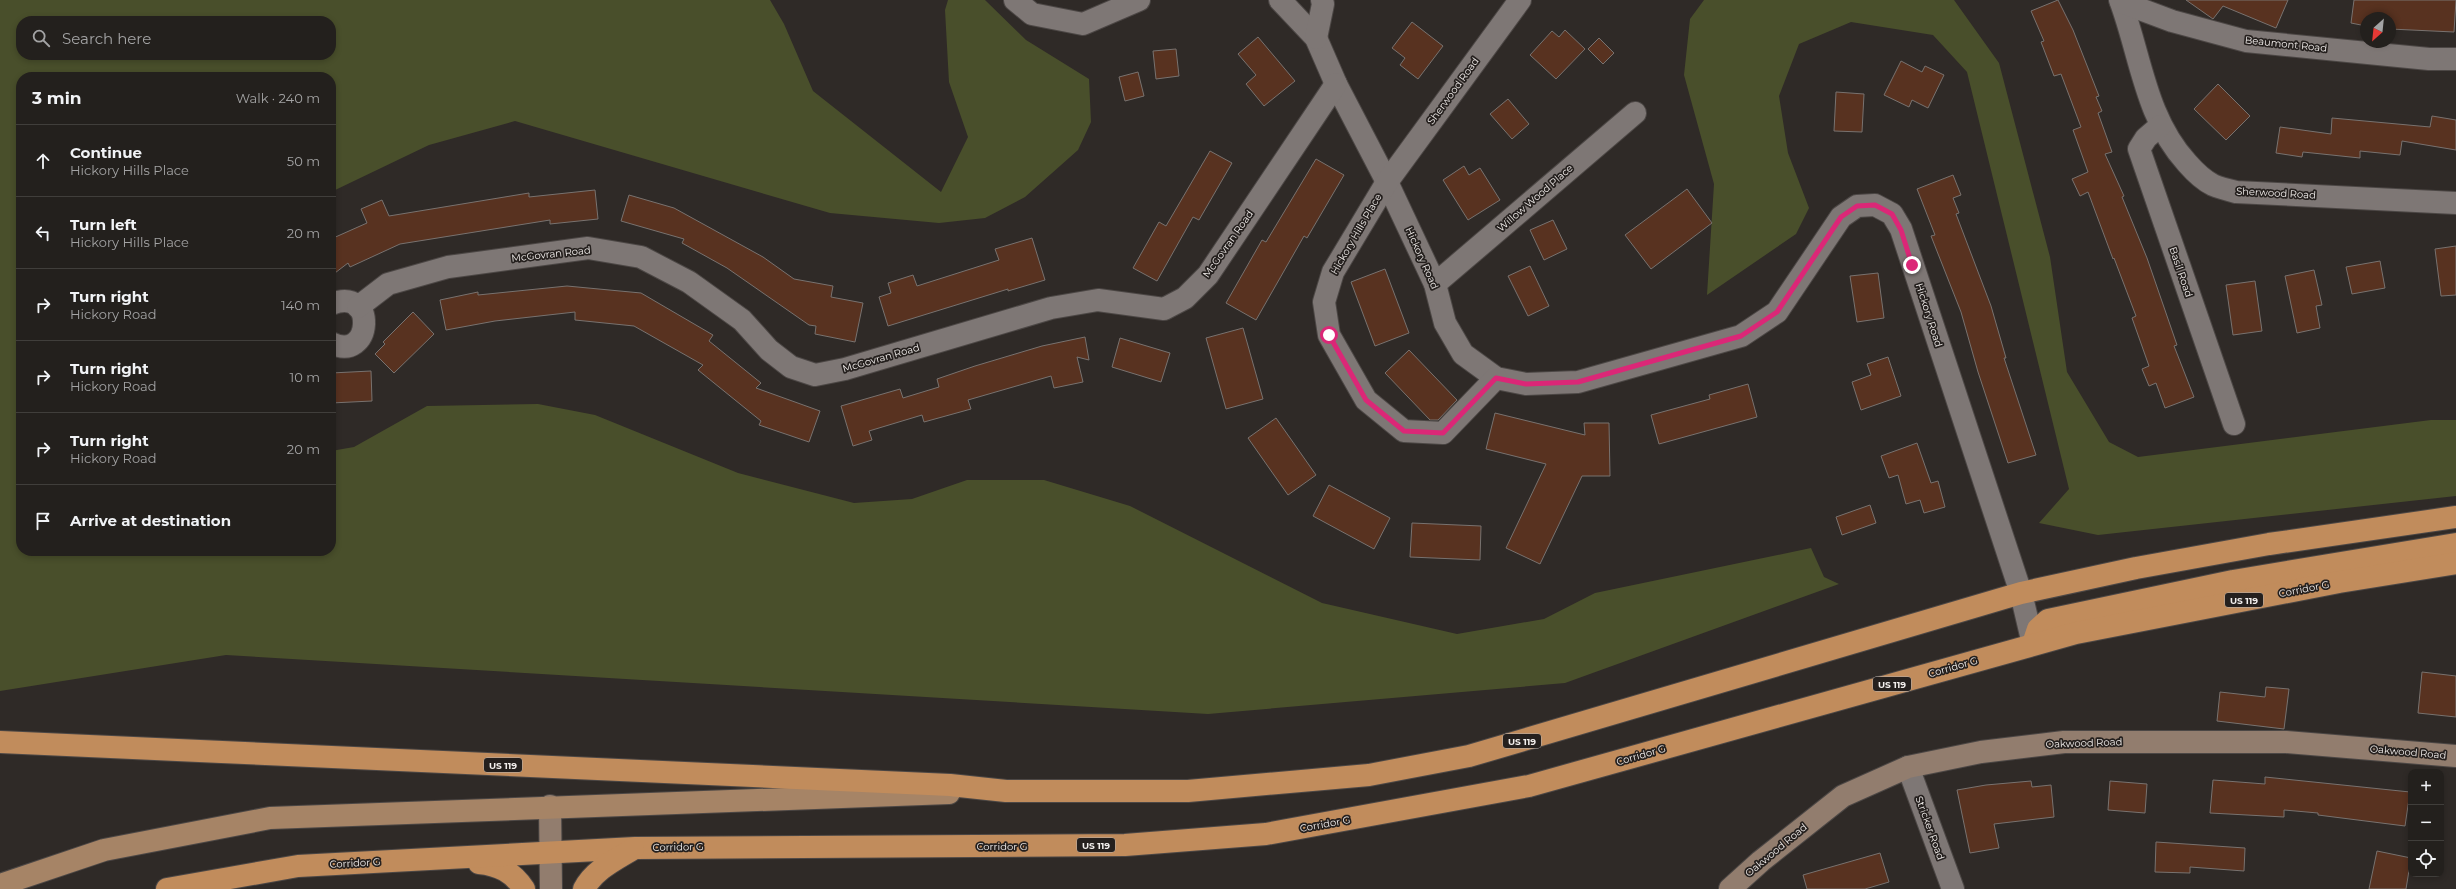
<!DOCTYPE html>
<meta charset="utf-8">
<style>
body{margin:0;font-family:Montserrat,sans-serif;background:#2f2d2a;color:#f1f3f6}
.controls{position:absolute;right:12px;bottom:12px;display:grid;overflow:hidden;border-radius:8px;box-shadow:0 2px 6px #0003}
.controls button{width:36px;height:36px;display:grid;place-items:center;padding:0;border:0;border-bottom:1px solid #403e3b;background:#23201d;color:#f1f3f6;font:20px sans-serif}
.compass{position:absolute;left:2360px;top:12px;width:36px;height:36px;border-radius:50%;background:#23201d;box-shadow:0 2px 6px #0003;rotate:207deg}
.stop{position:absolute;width:12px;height:12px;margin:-9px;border:3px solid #db2777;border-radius:50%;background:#fff}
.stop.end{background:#db2777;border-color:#fff;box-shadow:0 1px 4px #0008}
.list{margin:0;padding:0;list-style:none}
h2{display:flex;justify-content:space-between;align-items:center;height:52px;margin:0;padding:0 16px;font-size:17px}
h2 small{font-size:13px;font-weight:400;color:#a3a3a4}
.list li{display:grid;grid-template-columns:26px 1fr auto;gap:12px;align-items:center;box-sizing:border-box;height:72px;padding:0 16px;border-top:1px solid #403e3b}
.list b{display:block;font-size:15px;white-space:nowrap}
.list p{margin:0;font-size:13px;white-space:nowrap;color:#a3a3a4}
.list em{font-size:13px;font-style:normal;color:#a3a3a4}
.icon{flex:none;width:22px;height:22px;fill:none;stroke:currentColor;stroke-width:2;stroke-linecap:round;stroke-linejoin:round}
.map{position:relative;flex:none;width:2456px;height:889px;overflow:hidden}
.search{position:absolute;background:#23201d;box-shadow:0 2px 6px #0003;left:16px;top:16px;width:320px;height:44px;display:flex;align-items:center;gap:10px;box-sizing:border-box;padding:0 14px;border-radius:16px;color:#a3a3a4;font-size:15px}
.panel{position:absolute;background:#23201d;box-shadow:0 2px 6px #0003;left:16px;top:72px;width:320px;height:484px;border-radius:16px}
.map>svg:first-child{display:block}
</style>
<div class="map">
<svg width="2456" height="889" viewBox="0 0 2456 889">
<rect width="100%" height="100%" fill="#2f2a27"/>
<!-- green -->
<g fill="#494f2b" fill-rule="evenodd">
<path d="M0 0H770L784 24 813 91 941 192 968 137 949 82 945 10 948 0H985L1026 40 1089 79 1091 122 1078 150 1025 197 985 218 939 223 830 213 515 121 429 145 331 192V77H21V551H331V451L354 447 427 406 538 404 595 415 738 473 854 503 912 499 967 480H1044L1130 506 1322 603 1457 634 1544 619 1595 593 1811 548 1824 577 1839 584 1565 683 1208 714 226 655 0 691ZM21 21H331V55H21Z"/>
<path d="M1704 0H1954L1999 63 2050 257 2067 372 2109 442 2138 457 2431 420H2456V496L2098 535 2039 523 2069 489 1967 72 1933 35 1851 22 1799 44 1779 96 1788 153 1809 208 1796 234 1707 295 1714 184 1684 75 1690 19Z"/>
</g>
<!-- building -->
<g fill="#583220" stroke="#78726f">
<path d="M2058 0 2073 30 2099 96 2096 97 2102 111 2098 113 2112 152 2105 154 2124 196 2122 197 2147 258 2177 345 2174 346 2194 397 2165 408 2156 383 2149 386 2142 369 2149 366 2132 318 2136 316 2114 258 2113 259 2088 192 2080 196 2072 179 2088 172 2073 130 2081 127 2061 74 2054 76 2041 42 2044 41 2031 11Z"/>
<path d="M2186 0H2288L2276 28 2223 6 2213 19Z"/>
<path d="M2354 0H2456L2454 32 2390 29V18H2366V26L2351 23Z"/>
<path d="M1412 22 1443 46 1418 79 1400 65 1405 58 1392 48Z"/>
<path d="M1565 30 1585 49 1556 79 1530 55 1552 31 1559 37Z"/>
<path d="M1258 37 1295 81 1264 106 1246 84 1256 75 1238 54Z"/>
<path d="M1599 38 1614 53 1603 64 1588 49Z"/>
<path d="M1176 49 1179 76 1156 79 1153 51Z"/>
<path d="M1901 61 1922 72 1925 66 1944 75 1928 108 1912 100 1909 107 1884 95Z"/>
<path d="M1138 72 1144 96 1125 101 1119 77Z"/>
<path d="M2218 84 2250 116 2226 140 2194 109Z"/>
<path d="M1836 92 1864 94 1862 132 1834 131Z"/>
<path d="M1508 99 1529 124 1512 139 1490 114Z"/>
<path d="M2432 116 2456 120V150L2402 141 2400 155 2360 151V158L2303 152 2302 157 2276 153 2280 127 2331 134 2332 118 2430 127Z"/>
<path d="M1210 151 1232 163 1199 220 1193 217 1157 281 1133 268 1159 222 1166 226Z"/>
<path d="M1316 159 1344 175 1307 238 1304 236 1256 320 1226 303 1262 240 1266 242Z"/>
<path d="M1464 166 1469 175 1480 168 1500 200 1468 220 1443 180Z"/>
<path d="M1953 175 1961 195 1953 198 1959 213 1956 214 1991 306 2006 358H2004L2036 455 2008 463 1978 372 1961 312 1931 236 1935 235 1917 189Z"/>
<path d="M1687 189 1712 223 1651 269 1625 235Z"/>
<path d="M595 190 598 219 550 224V220L400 244 350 267 348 263 331 276V239L367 223 361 209 382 200 389 216 529 193V197Z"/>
<path d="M629 195 674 208 763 257 794 279 833 286 831 297 863 303 855 342 815 334 816 326 809 325 727 268 682 243 684 239 621 221Z"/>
<path d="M1553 220 1567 249 1544 260 1530 230Z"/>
<path d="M1032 238 1045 280 1008 291V289L888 326 879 297 891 293 888 283 913 275 917 286 999 260 995 249Z"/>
<path d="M2456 246V295L2441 296 2435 249Z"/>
<path d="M2380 261 2385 288 2352 294 2346 267Z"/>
<path d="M1530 266 1549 306 1528 316 1508 276Z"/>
<path d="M1385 269 1409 333 1375 346 1351 282Z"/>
<path d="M2314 270 2322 305 2316 306 2320 328 2297 333 2285 276Z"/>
<path d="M1878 273 1884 318 1857 322 1850 276Z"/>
<path d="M2255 281 2262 331 2233 335 2226 285Z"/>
<path d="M567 286 641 293 713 335 709 341 761 383 756 388 820 411 809 442 759 425 761 421 698 370 703 365 634 326 575 320V312L495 321 446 330 440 300 478 292V295Z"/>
<path d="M413 312 434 334 394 373 375 354 385 344 383 342Z"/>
<path d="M1243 328 1263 399 1226 409 1206 338Z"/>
<path d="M1085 337 1089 360 1077 357 1083 382 1054 388 1051 376 968 400 971 409 924 422 922 415 869 431 872 440 853 446 841 406 900 389 903 398 939 387 937 379 975 366 1042 346Z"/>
<path d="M1120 338 1170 353 1161 382 1112 367Z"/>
<path d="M1409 350 1457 400 1438 420H1430L1385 373Z"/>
<path d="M1888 357 1901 396 1861 410 1852 382 1871 375 1867 364Z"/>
<path d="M371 371 372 401 331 403V373Z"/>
<path d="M1748 384 1757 417 1659 444 1651 415 1710 399 1709 395Z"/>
<path d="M1495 413 1585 435 1584 423H1609L1610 476H1582L1540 564 1506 548 1546 464 1486 449Z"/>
<path d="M1276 418 1316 475 1288 495 1248 438Z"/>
<path d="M1917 443 1931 483 1938 481 1945 507 1924 513 1920 500 1906 504 1898 475 1889 478 1881 456Z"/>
<path d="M1329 485 1390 518 1374 549 1313 516Z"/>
<path d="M1870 505 1876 523 1842 535 1836 517Z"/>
<path d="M1412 523 1481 526 1480 560 1410 557Z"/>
<path d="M2422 672 2456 676V717L2418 713Z"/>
<path d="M2266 687 2289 689 2284 729 2217 721 2220 692 2265 697Z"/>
<path d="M2265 777 2410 792 2405 826 2318 815V813L2284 810V817L2210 813 2213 780 2265 784Z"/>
<path d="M2031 781 2032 787 2051 785 2054 817 1994 824 1999 848 1970 853 1957 790 1986 785Z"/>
<path d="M2110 781 2147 784 2145 813 2108 810Z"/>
<path d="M2156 842 2245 848 2244 871 2190 867V873L2155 872Z"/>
<path d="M2377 851 2411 858 2406 889H2369Z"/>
<path d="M1880 853 1889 882 1865 889H1807L1803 875Z"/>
</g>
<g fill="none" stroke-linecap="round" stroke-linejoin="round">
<defs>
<g id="street">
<path d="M1015 0 1032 14 1083 24 1139 0"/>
<path d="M1280 0 1316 38 1336 84 1387 182 1435 284 1445 323 1463 354 1496 378 1526 384 1578 382 1741 336 1777 312 1841 217 1857 206 1875 205 1892 214 1901 229 2021 593 2033 644"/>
<path d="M2120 0C2141 56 2145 117 2187 163 2194 171 2203 180 2213 185 2220 188 2228 190 2236 192L2456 203"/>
<path d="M2121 2 2172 21 2246 41 2429 59H2456"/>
<path d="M1316 38 1323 4 1322 0"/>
<path d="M2160 126 2146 138 2139 149 2234 424"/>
<path d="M1435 284 1635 113"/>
<path d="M331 304C378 285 372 364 331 343"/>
<path d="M358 307 388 284 448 267 588 248 641 257 689 282 742 320 769 350 791 367 815 375 845 369 1051 308 1098 300 1164 309 1185 298 1208 275 1336 84"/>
<path d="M1496 378 1443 433 1404 431 1366 400 1329 335 1324 302 1333 272 1387 182 1520 0"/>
<path d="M1908 767 1953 889"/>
</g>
<g id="secondary">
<path d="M550 806 551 889"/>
<path d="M1730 889 1761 861 1843 796 1908 767 1981 752 2064 742H2286L2456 756"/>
</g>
<path id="primary" d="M0 885 104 850 270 818 949 793"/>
<g id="highway">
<path d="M2033 644 2038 629 2048 620 2233 581 2456 544"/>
<path d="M0 742 950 785 1006 791H1188L1369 775 1469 756 2021 593 2136 568 2269 544 2456 517"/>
<path d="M479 863C499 865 513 872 524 889"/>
<path d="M167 889 298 866 635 848 1125 845 1266 834 1529 786 2076 633 2339 582 2456 563"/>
<path d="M584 889C594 870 615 860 633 849"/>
</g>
</defs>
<!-- street casing -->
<use href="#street" stroke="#4c4745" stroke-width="24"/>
<!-- secondary casing -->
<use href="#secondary" stroke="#4c4745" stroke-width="24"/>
<!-- primary casing -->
<use href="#primary" stroke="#4c4745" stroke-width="24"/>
<!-- highway casing -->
<use href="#highway" stroke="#4c4745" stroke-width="24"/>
<!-- street -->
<use href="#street" stroke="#7e7775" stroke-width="22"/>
<!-- secondary -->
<use href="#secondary" stroke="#927d6e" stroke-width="22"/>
<!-- primary -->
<use href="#primary" stroke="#a68466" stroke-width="22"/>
<!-- highway -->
<use href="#highway" stroke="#c18c5c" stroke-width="22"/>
</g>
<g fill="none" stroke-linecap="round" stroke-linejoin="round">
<!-- route -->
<path stroke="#db2777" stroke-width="5" d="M1329 335 1366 400 1404 431 1443 433 1496 378 1526 384 1578 382 1741 336 1777 312 1841 217 1857 206 1875 205 1892 214 1901 230 1912 265"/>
</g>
<g text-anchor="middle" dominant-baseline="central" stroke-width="3.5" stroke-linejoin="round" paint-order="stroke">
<!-- shield labels -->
<g fill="#25201e" stroke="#b5b1af" stroke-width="1">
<rect x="2225" y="593" width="38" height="14" rx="3"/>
<rect x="1873" y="677" width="38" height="14" rx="3"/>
<rect x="1503" y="734" width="38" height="14" rx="3"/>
<rect x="484" y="758" width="38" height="14" rx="3"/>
<rect x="1077" y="838" width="38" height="14" rx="3"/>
</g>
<g font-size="9" font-weight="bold" fill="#f3efed">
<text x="2244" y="600">US 119</text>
<text x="1892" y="684">US 119</text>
<text x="1522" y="741">US 119</text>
<text x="503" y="765">US 119</text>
<text x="1096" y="845">US 119</text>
</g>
<!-- street labels -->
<g font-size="10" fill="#f3efed" stroke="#25201e">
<text transform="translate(2286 44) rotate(6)">Beaumont Road</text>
<text transform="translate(1453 91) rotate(-54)">Sherwood Road</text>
<text transform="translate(2276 193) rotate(3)">Sherwood Road</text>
<text transform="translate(1535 198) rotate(-41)">Willow Wood Place</text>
<text transform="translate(1356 234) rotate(-60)">Hickory Hills Place</text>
<text transform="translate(1228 244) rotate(-55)">McGovran Road</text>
<text transform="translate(551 254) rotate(-6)">McGovran Road</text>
<text transform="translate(1422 258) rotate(66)">Hickory Road</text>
<text transform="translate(2181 272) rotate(71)">Basil Road</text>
<text transform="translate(1929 315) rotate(72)">Hickory Road</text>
<text transform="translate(881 358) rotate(-16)">McGovran Road</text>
<text transform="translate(2304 589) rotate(-11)">Corridor G</text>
<text transform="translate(1953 667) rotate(-16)">Corridor G</text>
<text transform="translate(2084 743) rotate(-2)">Oakwood Road</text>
<text transform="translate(2408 752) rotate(5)">Oakwood Road</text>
<text transform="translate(1641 755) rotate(-16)">Corridor G</text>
<text transform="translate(1325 824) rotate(-10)">Corridor G</text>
<text transform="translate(1930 828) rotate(70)">Stricker Road</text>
<text x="1002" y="846">Corridor G</text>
<text transform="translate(678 847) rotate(-1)">Corridor G</text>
<text transform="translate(1776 850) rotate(-40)">Oakwood Road</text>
<text transform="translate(355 863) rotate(-3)">Corridor G</text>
</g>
</g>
</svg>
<div class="controls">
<button>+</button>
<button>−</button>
<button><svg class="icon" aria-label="locate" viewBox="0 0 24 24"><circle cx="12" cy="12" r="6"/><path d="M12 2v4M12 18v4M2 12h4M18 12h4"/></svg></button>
</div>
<svg class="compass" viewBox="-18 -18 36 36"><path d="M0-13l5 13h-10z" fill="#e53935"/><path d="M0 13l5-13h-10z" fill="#a3a3a4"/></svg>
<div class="stop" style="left:1329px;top:335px"></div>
<div class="stop end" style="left:1912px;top:265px"></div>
<div class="search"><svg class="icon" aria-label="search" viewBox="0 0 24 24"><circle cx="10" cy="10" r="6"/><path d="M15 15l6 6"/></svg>Search here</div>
<section class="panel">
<h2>3 min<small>Walk · 240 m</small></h2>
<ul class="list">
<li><svg class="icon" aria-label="ahead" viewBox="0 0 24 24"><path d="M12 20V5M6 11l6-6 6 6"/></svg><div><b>Continue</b><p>Hickory Hills Place</p></div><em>50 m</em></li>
<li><svg class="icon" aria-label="left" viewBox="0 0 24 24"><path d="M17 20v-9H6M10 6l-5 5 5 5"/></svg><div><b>Turn left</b><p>Hickory Hills Place</p></div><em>20 m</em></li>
<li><svg class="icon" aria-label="right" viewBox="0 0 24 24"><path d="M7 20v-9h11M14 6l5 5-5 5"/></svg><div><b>Turn right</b><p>Hickory Road</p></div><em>140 m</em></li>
<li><svg class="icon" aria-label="right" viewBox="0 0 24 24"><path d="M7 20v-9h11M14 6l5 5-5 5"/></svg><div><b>Turn right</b><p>Hickory Road</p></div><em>10 m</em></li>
<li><svg class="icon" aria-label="right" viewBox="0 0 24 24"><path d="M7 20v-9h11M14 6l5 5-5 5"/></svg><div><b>Turn right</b><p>Hickory Road</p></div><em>20 m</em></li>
<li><svg class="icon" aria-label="arrive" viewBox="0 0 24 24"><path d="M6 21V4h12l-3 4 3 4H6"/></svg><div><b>Arrive at destination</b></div></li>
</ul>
</section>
</div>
